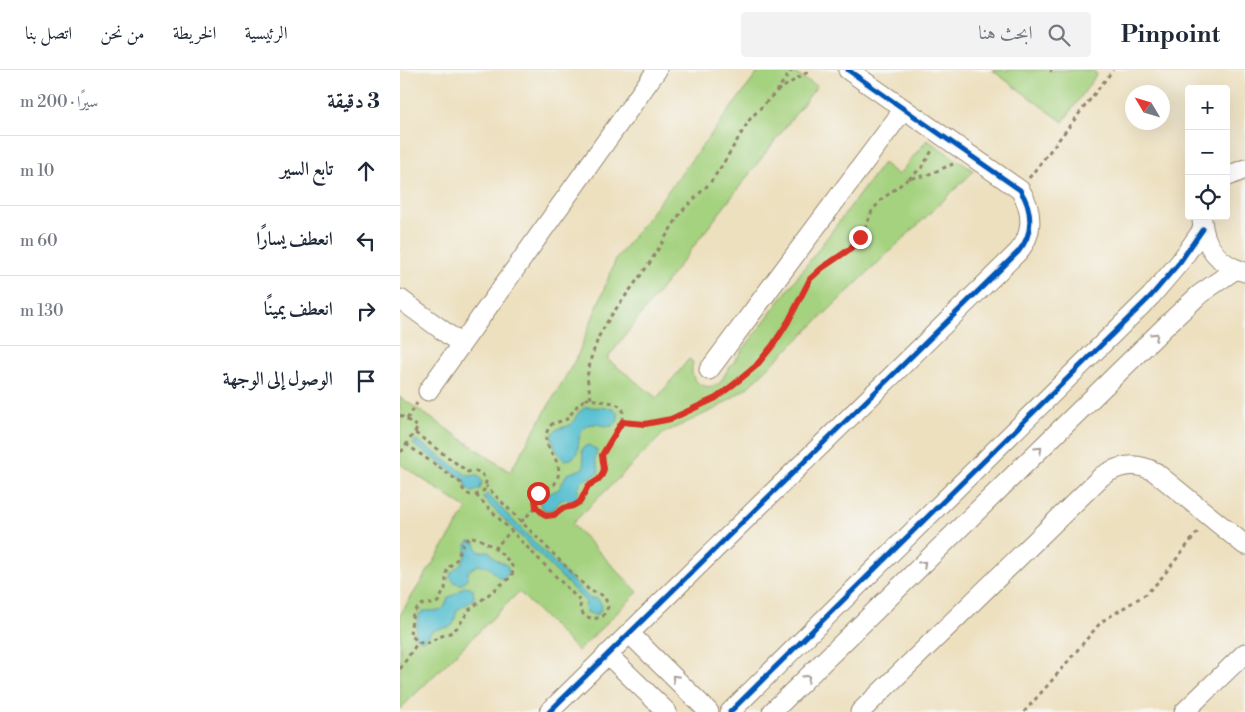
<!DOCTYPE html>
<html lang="ar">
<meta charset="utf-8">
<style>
body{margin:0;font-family:"Libre Bodoni",Amiri,serif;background:#f2f2f3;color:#1f2937;direction:rtl}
.controls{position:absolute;right:15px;top:15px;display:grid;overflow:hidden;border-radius:5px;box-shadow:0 5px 20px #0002}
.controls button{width:45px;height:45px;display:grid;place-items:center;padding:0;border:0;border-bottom:1px solid #e0e1e3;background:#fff;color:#1f2937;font:25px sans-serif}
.compass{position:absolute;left:725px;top:15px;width:45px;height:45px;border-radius:50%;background:#fff;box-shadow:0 5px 20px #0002;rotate:308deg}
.stop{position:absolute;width:15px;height:15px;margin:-11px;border:4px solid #d93025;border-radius:50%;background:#fff}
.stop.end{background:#d93025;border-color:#fff;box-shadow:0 1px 5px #0008}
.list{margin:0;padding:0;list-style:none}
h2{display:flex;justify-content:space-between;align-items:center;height:65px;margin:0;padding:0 20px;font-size:21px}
h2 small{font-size:16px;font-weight:400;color:#747a83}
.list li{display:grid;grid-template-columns:32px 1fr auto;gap:15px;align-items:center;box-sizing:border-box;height:70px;padding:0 20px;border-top:1px solid #e0e1e3}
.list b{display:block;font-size:19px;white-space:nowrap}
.list em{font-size:16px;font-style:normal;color:#747a83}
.icon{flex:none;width:28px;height:28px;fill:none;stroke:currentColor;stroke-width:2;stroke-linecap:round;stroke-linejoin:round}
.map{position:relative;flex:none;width:845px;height:642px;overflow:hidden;direction:ltr}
header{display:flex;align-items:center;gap:30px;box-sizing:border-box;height:70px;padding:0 25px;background:#fff;border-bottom:1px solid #e0e1e3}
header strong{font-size:24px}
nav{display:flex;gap:28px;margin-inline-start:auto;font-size:18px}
.search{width:350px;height:45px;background:#f2f2f3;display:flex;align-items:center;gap:12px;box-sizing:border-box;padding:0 18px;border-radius:5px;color:#747a83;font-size:19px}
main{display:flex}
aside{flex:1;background:#fff}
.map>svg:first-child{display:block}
</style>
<header>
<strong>Pinpoint</strong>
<div class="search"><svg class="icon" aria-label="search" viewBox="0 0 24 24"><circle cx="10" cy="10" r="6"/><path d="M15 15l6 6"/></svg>ابحث هنا</div>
<nav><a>الرئيسية</a><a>الخريطة</a><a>من نحن</a><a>اتصل بنا</a></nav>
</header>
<main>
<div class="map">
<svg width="845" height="642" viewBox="0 0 845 642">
<rect width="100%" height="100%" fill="#f6f6f2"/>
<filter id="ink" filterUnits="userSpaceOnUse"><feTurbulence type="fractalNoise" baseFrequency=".02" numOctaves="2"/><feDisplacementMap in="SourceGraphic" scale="10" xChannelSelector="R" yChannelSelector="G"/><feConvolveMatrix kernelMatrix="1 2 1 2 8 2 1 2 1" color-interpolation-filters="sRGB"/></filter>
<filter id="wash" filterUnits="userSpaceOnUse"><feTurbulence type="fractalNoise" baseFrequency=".0096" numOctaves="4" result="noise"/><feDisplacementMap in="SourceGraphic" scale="20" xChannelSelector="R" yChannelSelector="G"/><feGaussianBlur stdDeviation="1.12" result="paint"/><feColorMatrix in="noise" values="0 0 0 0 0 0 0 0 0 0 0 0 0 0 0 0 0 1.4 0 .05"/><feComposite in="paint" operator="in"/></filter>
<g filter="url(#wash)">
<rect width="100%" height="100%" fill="#ede0bf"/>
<!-- green -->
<g fill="#a5d27f" stroke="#707e4e">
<path d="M360 0H388L417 16 207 289 257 328 289 289 293 292C287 310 304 323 320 313L327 301 483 93 498 105 527 70 574 101 348 317 317 338 264 363 172 454 238 522 178 581 119 522 0 639V545L67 439 0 394V327L110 402 177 287 216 189Z"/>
<path d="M592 0H692L697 4 663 52Z"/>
</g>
<!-- water -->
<g fill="#54bfd0" stroke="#487477">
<path d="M186 337 213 338 218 344V351L212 356C206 357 202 355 196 354 176 354 180 372 177 384L171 389 165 390C158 386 151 372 152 364L157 359 171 355 179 342Z"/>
<path d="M16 370 68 406 77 405 82 411 80 419 73 422C67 420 65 416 65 410L13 374Z"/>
<path d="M189 375 197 380 195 390 199 400 197 404C192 408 186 407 182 412 175 418 180 425 176 431L164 429 159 432 154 439C148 442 142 440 140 434L142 427 159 419 167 404 182 399 184 395 182 380 185 376Z"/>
<path d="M87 424 190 529 195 528 199 530 202 536 199 543 194 545 187 542 185 537 186 532 83 428Z"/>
<path d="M69 471 74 472 79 482 89 481 96 490 107 495 109 502C101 517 95 502 88 497L78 495 69 500C68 503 68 506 67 508 63 518 54 514 50 507 52 499 56 500 61 494 65 489 67 480 66 474Z"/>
<path d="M64 516 70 517 73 519 74 527 72 531 57 540 53 555 49 557 33 560 25 570C10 569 16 563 17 554 18 549 17 546 21 543 27 538 35 543 41 540 46 537 46 531 49 527L57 523Z"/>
</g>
</g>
<g filter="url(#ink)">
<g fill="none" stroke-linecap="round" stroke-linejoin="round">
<defs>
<g id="minor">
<path d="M826 107 845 99"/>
<path d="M802 150C804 176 819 195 845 202"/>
<path d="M0 229 61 274"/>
<path d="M309 300 504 39"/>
<path d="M28 321 257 0"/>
<path d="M229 563 309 642"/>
<path d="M207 584 267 642"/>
<path d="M149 642 618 182C634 164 633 140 620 120L448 0"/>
<path d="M330 642 751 226 780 192 803 159"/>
<path d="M372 642 772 250 800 224 836 199"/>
<path d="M460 642 702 406C720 394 737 392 755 402L845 475"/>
<path d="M784 642 845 583"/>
</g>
</defs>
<!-- minor casing -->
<use href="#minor" stroke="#94856e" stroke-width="21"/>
<!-- path -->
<g stroke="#94856e" stroke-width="3" stroke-dasharray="4 4" stroke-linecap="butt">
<path d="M650 0 652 1"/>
<path d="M377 21 411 0"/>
<path d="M629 108 713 0"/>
<path d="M509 109 522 97 533 79"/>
<path d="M185 329H191L199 331 214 333 221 337 223 340 222 352 202 385 204 399 201 407 188 416 182 430 178 434 164 437 154 445 146 446 136 437 135 429 141 421 154 415C172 387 131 378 152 354L167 349 177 336Z"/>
<path d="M191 329 187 307 191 288 199 266 210 247 249 194 281 142 310 113 321 97 350 49 375 23 392 0"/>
<path d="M0 345 18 357 2 381 0 379"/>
<path d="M7 349 17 333"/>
<path d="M222 352 245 354 271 349 316 328 338 311 356 295 373 275 388 252 411 209 421 198 450 179 460 167 467 154 472 141 481 130 508 109 527 105 553 94"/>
<path d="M6 374 61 413C63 426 75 429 84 420L86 412C83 402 77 399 68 402L14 362"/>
<path d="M76 425 181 532 180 537 184 546 194 549 203 546 208 537 205 527 196 522H191L86 416"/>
<path d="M121 452 136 437"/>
<path d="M72 467C84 469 109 487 113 498L112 506 69 540 58 557 50 563 39 567 26 574 18 572 10 564 13 542 23 534H32L38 532 45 519 47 499 57 489 64 471Z"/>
<path d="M94 479 111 461"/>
<path d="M0 599 18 572"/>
<path d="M624 642 648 615 701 552 746 524 759 511 800 459"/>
</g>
<!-- minor -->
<use href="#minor" stroke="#fff" stroke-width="19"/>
<defs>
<g id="cycleway">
<path d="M149 642 618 182C634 164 633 140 620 120L448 0"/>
<path d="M330 642 751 226 780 192 803 159"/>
</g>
</defs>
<!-- cycleway casing -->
<use href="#cycleway" stroke="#f6f6f2" stroke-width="8"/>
<!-- cycleway -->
<use href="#cycleway" stroke="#0057b8" stroke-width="5"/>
</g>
<!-- one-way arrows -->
<defs><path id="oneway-chevron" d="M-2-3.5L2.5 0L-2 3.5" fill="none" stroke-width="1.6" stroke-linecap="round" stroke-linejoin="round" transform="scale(1.25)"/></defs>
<g stroke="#a79f9a">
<use href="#oneway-chevron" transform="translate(755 266) rotate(-44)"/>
<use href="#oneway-chevron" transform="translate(639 380) rotate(-44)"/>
<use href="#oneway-chevron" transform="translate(523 494) rotate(-44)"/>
<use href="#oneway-chevron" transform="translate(275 608) rotate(-135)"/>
<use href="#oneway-chevron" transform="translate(407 608) rotate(-44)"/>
</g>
</g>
<g fill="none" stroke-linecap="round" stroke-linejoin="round" filter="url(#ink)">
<!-- route -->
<path stroke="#d93025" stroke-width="6" d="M138 423 135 429 136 437 146 446 154 445 164 438 173 436 180 432 188 416 198 410 202 405 204 399 202 385 222 352 245 354 271 349 316 328 338 311 356 296 373 275 388 252 410 209 422 198 450 179 460 167"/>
</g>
</svg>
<div class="controls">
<button>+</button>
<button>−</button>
<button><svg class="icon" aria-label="locate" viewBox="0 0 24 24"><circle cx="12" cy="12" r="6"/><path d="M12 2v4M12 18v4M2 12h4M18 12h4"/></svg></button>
</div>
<svg class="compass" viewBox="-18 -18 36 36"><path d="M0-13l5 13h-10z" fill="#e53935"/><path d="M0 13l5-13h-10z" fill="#747a83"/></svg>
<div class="stop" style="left:138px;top:423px"></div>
<div class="stop end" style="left:460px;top:167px"></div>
</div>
<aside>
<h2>3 دقيقة<small>سيرًا · 200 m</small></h2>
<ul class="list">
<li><svg class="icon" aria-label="ahead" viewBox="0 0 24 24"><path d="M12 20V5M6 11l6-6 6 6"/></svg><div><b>تابع السير</b></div><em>10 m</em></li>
<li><svg class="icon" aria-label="left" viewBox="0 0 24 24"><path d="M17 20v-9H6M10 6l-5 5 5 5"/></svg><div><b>انعطف يسارًا</b></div><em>60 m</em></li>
<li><svg class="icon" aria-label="right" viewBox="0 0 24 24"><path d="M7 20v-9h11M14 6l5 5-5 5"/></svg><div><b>انعطف يمينًا</b></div><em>130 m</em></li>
<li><svg class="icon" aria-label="arrive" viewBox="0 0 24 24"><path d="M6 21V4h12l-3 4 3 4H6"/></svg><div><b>الوصول إلى الوجهة</b></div></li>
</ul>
</aside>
</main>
